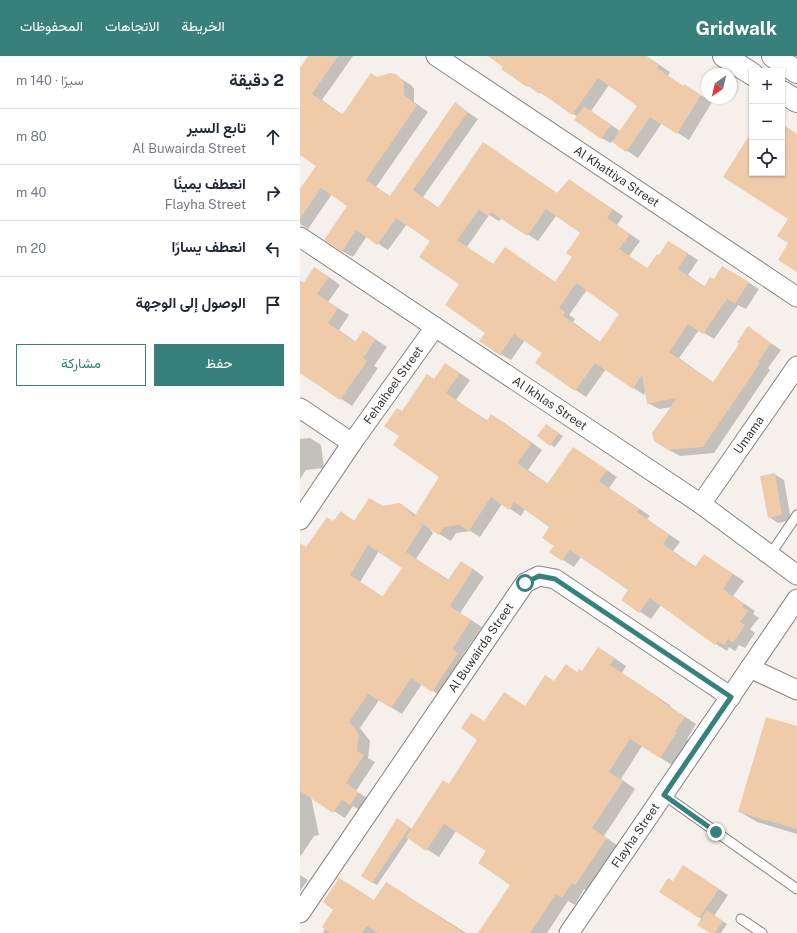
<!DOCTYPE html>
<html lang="ar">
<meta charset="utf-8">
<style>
body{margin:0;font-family:"Public Sans",Vazirmatn,sans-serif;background:#f6f6f7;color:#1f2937;direction:rtl}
.controls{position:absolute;right:12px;top:12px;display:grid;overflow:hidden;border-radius:0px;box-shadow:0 1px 3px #0004}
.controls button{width:36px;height:36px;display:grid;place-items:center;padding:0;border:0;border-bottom:1px solid #e0e1e3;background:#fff;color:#1f2937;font:20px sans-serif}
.compass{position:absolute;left:401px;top:12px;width:36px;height:36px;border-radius:50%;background:#fff;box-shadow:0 1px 3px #0004;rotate:214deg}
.stop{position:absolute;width:12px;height:12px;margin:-9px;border:3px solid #38807b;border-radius:50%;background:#fff}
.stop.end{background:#38807b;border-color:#fff;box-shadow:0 1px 4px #0008}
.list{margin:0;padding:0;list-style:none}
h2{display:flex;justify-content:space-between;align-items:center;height:52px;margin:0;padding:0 16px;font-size:17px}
h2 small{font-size:13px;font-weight:400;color:#747a83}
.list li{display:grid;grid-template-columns:26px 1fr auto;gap:12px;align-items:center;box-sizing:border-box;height:56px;padding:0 16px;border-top:1px solid #e0e1e3}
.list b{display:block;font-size:15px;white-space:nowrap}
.list p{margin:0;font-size:13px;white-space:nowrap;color:#747a83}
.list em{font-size:13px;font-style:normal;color:#747a83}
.actions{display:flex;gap:8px;padding:12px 16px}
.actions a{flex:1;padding:9px 0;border:1px solid #38807b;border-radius:0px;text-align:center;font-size:14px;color:#38807b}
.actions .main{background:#38807b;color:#fff}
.icon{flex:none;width:22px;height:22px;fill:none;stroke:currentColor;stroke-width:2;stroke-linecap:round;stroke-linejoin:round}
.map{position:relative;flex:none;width:497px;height:877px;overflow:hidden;direction:ltr}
header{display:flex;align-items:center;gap:24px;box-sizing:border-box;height:56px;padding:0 20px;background:#38807b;color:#fff}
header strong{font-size:19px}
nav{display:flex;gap:22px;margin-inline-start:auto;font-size:14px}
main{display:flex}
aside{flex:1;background:#fff}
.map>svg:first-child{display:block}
</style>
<header>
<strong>Gridwalk</strong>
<nav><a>الخريطة</a><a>الاتجاهات</a><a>المحفوظات</a></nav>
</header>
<main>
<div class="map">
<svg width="497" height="877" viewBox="0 0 497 877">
<rect width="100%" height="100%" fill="#f5f0ec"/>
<!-- shadow -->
<g fill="#0003" fill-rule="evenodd">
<path d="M9 0H53L22 44 43 59 78 22 95 19 111 29 114 33V46L128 56 76 131 91 141 155 48 178 63 123 141 139 152 184 87 258 138 269 124 323 160 317 169 340 185 329 200 348 213 360 200 379 192 398 204 388 219 405 231 414 224 433 217 459 233 446 253 438 249 414 283 399 274 379 302 414 327 441 288 448 272 481 294 468 312 470 314 414 397 380 400 369 394 372 351 359 353 348 347 346 335 344 339 306 313 286 341 236 307 243 297 225 284 211 304 200 298 186 276 160 228 132 185 107 168 88 194 67 180 53 201 42 195 48 149 32 138 8 173 0 168V135L17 110 1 99 0 100V13ZM189 159 199 165 202 162 238 185 256 160 281 177 273 201 255 226 216 199 194 209 167 191ZM287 234 321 257 300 286 273 266 275 263 269 259Z"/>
<path d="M190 0H346L370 16 368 20 384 31 396 36 412 46 389 84 362 67 338 102 312 85 311 87 301 82 278 61 251 43 228 30 205 10ZM309 29 339 49 320 75 291 55Z"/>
<path d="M26 219 40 229 28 246 49 259 39 274 56 286 63 275 87 291 74 310 78 312 52 350 0 316V225L4 227Z"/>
<path d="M146 308 170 324 156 344 188 365 192 360 203 366 242 394 228 414 248 428 274 392 317 421 309 432 350 460 347 463 380 486 373 495 396 511 415 506 444 525 433 540 455 555 453 558 459 562 450 573 455 577 445 592 439 589 435 595 429 591 427 595 416 588 361 549 351 563 322 544 329 534 281 501 274 511 251 496 255 490 251 471 225 453 221 460 202 448 180 481 170 475 156 477 151 485 129 472 133 477 116 503 149 524 172 512 184 521 160 557 182 571 162 600 168 604 144 642 122 628 102 658 79 644 60 672 70 685 68 702 75 706 56 735 69 743 61 755 53 750 45 762 11 741 19 779 14 780 0 801V488L7 492 34 466 41 457 55 465 84 451 102 449 116 459 141 421 101 380 102 356 135 324ZM79 495 103 511 83 541 60 526Z"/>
<path d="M250 372 263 380 255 391 251 389Z"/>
<path d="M10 382 21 389 24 412 6 414 0 423V383Z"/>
<path d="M474 418 484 424 491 464 478 467 469 461Z"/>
<path d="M310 599 326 610 322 617 371 650 370 651 396 668 387 683 389 684 372 709 342 690 321 723 335 733 304 780 318 790 288 836 284 833 275 849 268 845 247 877H179L211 828 187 795 156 775 139 801 109 782 77 829 62 820 97 764 112 773 149 729 179 683 185 666 226 651 255 626 266 610 278 617 282 616Z"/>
<path d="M497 671V778L457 766 440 756Z"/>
<path d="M393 816 428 839 414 860 427 868 421 877H412L402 863 360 836 373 826Z"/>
<path d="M0 819 8 824 0 835Z"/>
<path d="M40 823 75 845 98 834 166 877H23L35 853Z"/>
</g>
<!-- building -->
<g fill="#efcba9" fill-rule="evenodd">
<path d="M8 0H38L12 38 42 59 71 17 77 21 90 17 96 18 104 26V39L117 49 66 124 90 140 155 46 168 56 113 134 138 152 183 86 257 137 269 123 313 154 307 162 330 178 319 193 347 212 357 198 359 199 368 185 388 197 378 213 404 231 410 221 414 223 422 210 449 226 435 248 427 243 403 278 388 268 369 296 413 326 439 288 437 286 448 270 471 287 458 306 460 307 403 391 368 394 354 385 352 377 377 342 347 348 342 319 333 333 295 307 275 335 235 307 242 297 214 278 200 299 179 285 185 277 145 249 159 228 119 201 130 185 96 162 77 189 56 174 42 196 24 184 47 150 21 132 0 163V133L16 110 0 99V12ZM179 153 188 160 191 156 227 180 246 153 280 177 266 197 272 201 255 226 205 191 193 208 157 184ZM276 227 319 258 300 286 263 260 265 256 259 252Z"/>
<path d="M188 0H346L359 9 357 12 383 30 384 28 401 39 377 78 350 61 326 96 312 86 337 50 298 22 272 59 240 36 239 38 228 30 227 31 201 13 203 11Z"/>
<path d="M284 50 311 69 301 83 274 64Z"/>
<path d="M482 68 497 78V216L478 204 488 187 477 180 488 163 423 121 452 75V117H482Z"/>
<path d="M14 211 29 221 17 238 38 252 28 267 55 286 63 274 76 283 63 302 67 305 40 344 0 317V226L3 228Z"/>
<path d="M145 307 160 317 146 337 187 365 191 358 232 387 217 407 247 428 273 391 307 414 299 425 339 453 337 456 369 479 363 488 395 511 404 498 433 518 423 533 444 548 442 551 448 555 440 566 445 569 433 587 428 583 424 589 418 585 415 589 350 542 339 557 321 544 328 534 270 494 262 505 249 496 254 490 242 482 249 471 214 446 209 454 191 441 169 475 159 469 144 471 139 479 119 466 122 470 106 496 148 524 161 505 173 513 150 550 171 564 152 593 158 597 132 636 111 622 91 652 68 638 49 666 59 678 57 695 64 699 46 727 58 736 50 749 42 744 33 757 0 735V487L6 491 27 461 33 465 41 455 54 465 69 442 83 450 98 447 102 448 114 461 139 421 93 389 99 380 84 370 97 352 102 355 127 318 134 323ZM68 489 102 512 82 541 50 519Z"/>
<path d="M246 368 259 377 250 390 237 380Z"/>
<path d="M475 417 482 459 468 462 460 420Z"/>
<path d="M298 591 315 602 310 609 360 642 359 643 385 661 375 675 377 676 360 702 330 683 309 716 323 725 292 772 307 782 275 829 272 827 262 842 256 838 230 877H178L210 829 178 807 186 795 144 768 126 795 106 781 143 724 149 728 177 684 161 672 171 657 184 665 204 636 225 650 245 619 254 625 266 608 277 616 279 613 282 615Z"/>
<path d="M466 661 497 670V773L438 756Z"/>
<path d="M97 762 110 771 72 827 61 820Z"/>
<path d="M383 809 419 833 399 862 359 836 368 822 373 825Z"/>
<path d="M39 822 74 844 86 826 164 877H78L67 870 62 877H30L22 871 33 854 23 846Z"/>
<path d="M407 854 423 865 415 877H410L397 869Z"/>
</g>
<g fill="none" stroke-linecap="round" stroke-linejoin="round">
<defs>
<g id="lane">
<path d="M470 499 497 459"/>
<path d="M364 739 497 833"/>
<path d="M441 863 462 877"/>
</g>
<g id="street">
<path id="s1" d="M136 0 497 241"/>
<path id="s2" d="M0 181 401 448 497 519"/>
<path d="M0 352 52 387"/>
<path id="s3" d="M401 448 497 310"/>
<path id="s4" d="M0 464 52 387 135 271"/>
<path d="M450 612 497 634"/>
<path id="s5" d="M0 857 225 527 239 520 255 523 431 641"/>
<path id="s6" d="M269 877 497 543"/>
</g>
<g id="secondary">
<path d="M424 0 452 18"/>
<path d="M473 0 497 16"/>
<path d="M482 36 497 45"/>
</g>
</defs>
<!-- lane casing -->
<use href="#lane" stroke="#898581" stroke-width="11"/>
<!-- street casing -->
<use href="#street" stroke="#898581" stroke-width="21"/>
<!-- secondary casing -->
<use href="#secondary" stroke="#898581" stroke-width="24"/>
<!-- lane -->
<use href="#lane" stroke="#fff" stroke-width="9"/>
<!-- street -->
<use href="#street" stroke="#fff" stroke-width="19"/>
<!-- secondary -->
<use href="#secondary" stroke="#fff" stroke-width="22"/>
</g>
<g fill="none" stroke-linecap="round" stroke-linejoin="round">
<!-- route -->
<path stroke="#38807b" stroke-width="5" d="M225 527 239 520 255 523 431 641 364 739 416 776"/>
</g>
<g text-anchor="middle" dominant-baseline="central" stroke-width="4" stroke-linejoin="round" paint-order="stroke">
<!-- street labels -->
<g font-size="12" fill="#393736" stroke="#fff">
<text stroke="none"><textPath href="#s1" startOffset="217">Al Khattiya Street</textPath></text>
<text stroke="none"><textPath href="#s4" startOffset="164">Fehaiheel Street</textPath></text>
<text stroke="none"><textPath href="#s2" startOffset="300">Al Ikhlas Street</textPath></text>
<text stroke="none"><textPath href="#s3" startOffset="84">Umama</textPath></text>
<text stroke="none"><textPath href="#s5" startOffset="321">Al Buwairda Street</textPath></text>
<text stroke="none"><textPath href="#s6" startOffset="118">Flayha Street</textPath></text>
</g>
</g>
</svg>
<div class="controls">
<button>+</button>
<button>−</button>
<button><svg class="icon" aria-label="locate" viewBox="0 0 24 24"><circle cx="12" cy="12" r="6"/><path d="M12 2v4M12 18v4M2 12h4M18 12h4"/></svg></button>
</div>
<svg class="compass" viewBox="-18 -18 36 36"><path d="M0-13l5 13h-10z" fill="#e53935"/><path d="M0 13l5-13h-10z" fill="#747a83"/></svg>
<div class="stop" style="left:225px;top:527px"></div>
<div class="stop end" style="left:416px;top:776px"></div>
</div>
<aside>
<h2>2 دقيقة<small>سيرًا · 140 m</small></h2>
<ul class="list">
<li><svg class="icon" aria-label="ahead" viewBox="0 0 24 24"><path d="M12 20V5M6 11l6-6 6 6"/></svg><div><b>تابع السير</b><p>Al Buwairda Street</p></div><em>80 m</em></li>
<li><svg class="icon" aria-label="right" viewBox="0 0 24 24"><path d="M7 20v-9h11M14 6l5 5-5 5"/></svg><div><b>انعطف يمينًا</b><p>Flayha Street</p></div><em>40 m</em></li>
<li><svg class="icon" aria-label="left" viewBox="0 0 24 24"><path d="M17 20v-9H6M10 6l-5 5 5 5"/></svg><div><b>انعطف يسارًا</b></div><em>20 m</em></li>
<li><svg class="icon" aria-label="arrive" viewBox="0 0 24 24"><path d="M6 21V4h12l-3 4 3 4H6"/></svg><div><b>الوصول إلى الوجهة</b></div></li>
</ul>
<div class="actions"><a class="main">حفظ</a><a>مشاركة</a></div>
</aside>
</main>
